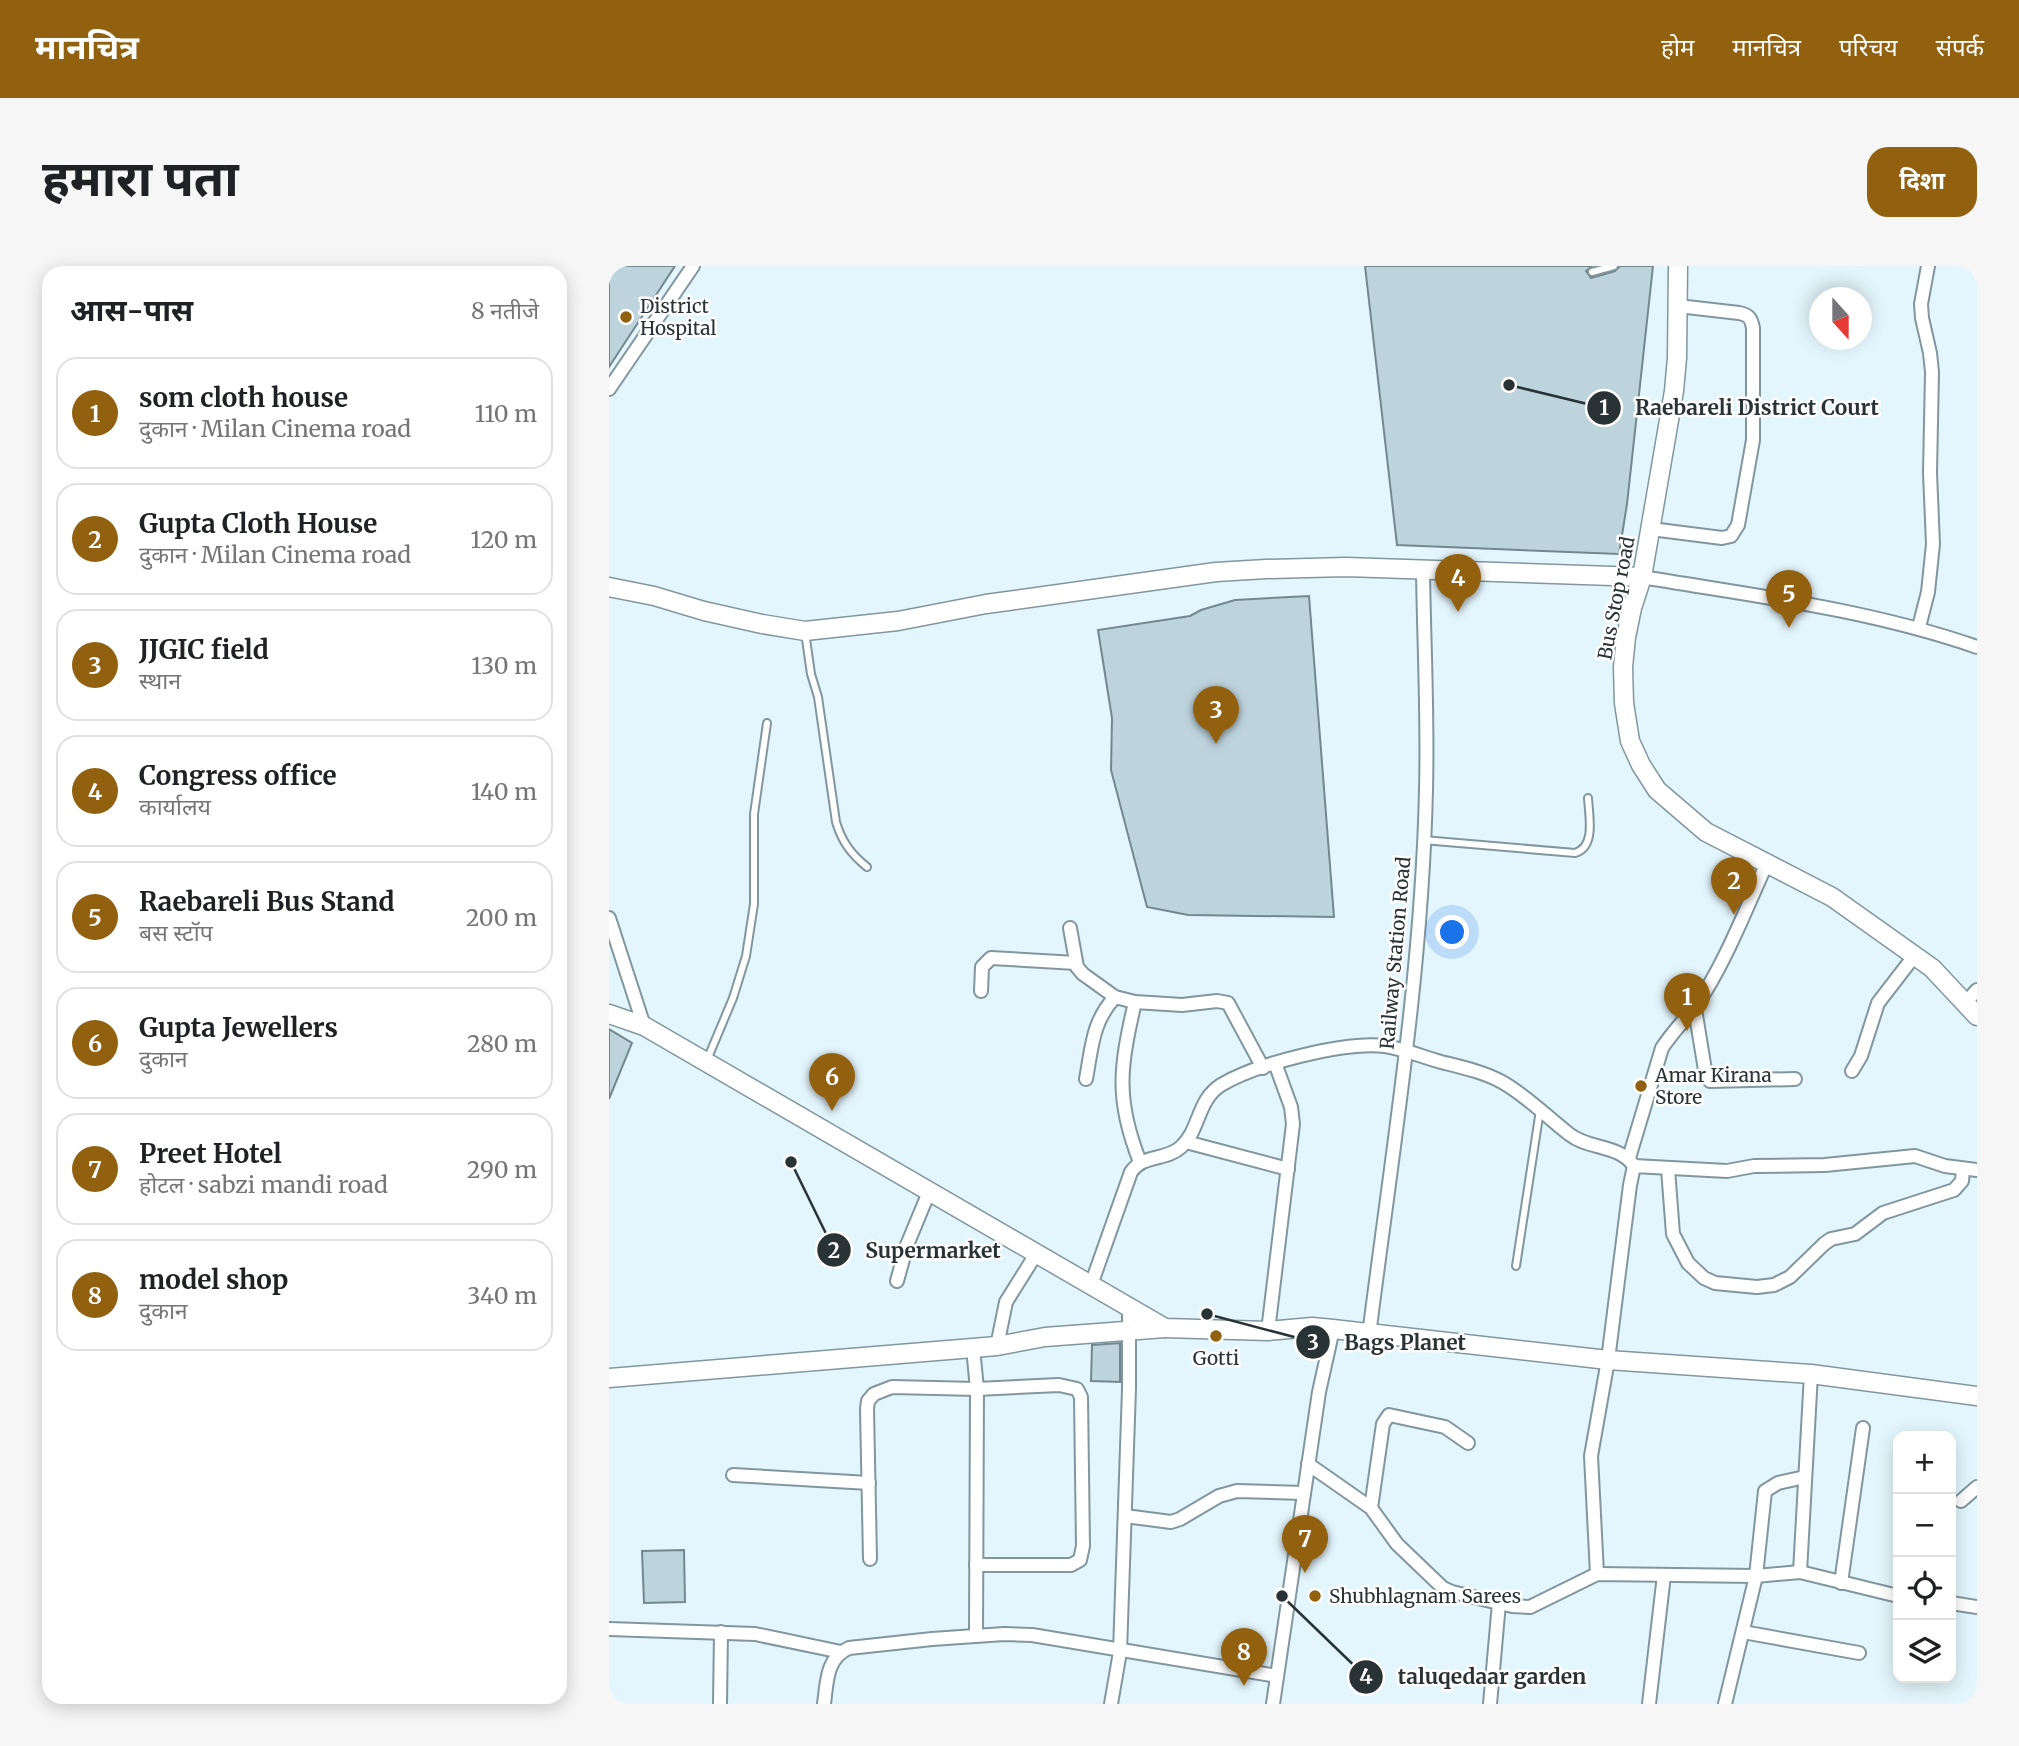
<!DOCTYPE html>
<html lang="hi">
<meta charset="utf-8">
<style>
body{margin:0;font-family:Merriweather,"Noto Sans Devanagari",serif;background:#f6f6f6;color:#202124}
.controls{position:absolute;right:21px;bottom:21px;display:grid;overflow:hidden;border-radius:14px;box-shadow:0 4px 18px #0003}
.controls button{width:63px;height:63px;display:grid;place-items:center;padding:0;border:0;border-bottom:2px solid #e0e0e0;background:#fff;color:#202124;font:35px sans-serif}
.compass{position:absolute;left:1200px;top:21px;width:63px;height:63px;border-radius:50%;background:#fff;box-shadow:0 4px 18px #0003;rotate:159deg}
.you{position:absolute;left:844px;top:667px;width:24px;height:24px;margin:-18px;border:5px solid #fff;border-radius:50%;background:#1a73e8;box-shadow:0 0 0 10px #1a73e833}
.badge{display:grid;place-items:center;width:46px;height:46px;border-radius:50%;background:#91610f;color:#fff;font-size:23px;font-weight:700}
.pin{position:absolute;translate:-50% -58px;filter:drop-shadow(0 2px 4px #0008)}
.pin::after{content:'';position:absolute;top:37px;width:24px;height:21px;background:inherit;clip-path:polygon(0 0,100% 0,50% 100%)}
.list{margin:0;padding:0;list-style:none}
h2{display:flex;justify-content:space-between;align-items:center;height:91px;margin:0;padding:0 28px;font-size:30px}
h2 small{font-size:23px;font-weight:400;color:#757577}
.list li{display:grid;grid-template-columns:46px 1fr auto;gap:21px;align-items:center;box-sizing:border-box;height:112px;margin:0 14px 14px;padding:0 14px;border:2px solid #e0e0e0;border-radius:21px}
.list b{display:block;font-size:26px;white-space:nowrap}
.list p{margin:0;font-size:23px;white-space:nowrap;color:#757577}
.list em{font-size:23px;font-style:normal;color:#757577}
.icon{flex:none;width:38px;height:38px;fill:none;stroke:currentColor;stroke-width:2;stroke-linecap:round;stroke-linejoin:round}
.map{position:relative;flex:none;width:1368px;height:1438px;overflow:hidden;border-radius:21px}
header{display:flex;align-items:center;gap:42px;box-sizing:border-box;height:98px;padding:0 35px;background:#91610f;color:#fff}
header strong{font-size:33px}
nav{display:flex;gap:38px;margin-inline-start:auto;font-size:24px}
.intro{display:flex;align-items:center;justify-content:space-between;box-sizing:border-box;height:168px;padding:0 42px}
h1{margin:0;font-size:49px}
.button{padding:18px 32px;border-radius:21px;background:#91610f;color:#fff;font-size:24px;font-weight:700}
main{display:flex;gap:42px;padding:0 42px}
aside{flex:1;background:#fff;border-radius:21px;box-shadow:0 4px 18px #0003}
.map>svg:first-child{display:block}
</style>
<header>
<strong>मानचित्र</strong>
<nav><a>होम</a><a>मानचित्र</a><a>परिचय</a><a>संपर्क</a></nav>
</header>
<div class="intro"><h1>हमारा पता</h1><a class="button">दिशा</a></div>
<main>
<aside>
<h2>आस-पास<small>8 नतीजे</small></h2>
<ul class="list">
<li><span class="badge">1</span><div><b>som cloth house</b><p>दुकान · Milan Cinema road</p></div><em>110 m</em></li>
<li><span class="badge">2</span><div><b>Gupta Cloth House</b><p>दुकान · Milan Cinema road</p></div><em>120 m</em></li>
<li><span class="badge">3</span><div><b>JJGIC field</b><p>स्थान</p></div><em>130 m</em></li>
<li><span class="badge">4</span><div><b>Congress office</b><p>कार्यालय</p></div><em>140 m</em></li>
<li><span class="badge">5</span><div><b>Raebareli Bus Stand</b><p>बस स्टॉप</p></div><em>200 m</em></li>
<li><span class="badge">6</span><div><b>Gupta Jewellers</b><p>दुकान</p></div><em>280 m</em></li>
<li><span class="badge">7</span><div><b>Preet Hotel</b><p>होटल · sabzi mandi road</p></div><em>290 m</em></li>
<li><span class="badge">8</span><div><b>model shop</b><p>दुकान</p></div><em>340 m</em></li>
</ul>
</aside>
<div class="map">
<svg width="1368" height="1438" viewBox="0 0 1368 1438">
<rect width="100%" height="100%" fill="#e4f6fd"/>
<!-- building -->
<g fill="#bed4dd" stroke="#73878f" stroke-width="2">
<path d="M0 0H66L0 101Z"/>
<path d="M756 0H983L977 5 982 12 1006 5 1011 0H1044L1018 238 1010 288 788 279Z"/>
<path d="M700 330 725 651 579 649 538 641 502 504 503 452 489 364 581 350 592 344 626 334Z"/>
<path d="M0 763 23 777 0 833Z"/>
<path d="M511 1077V1116L482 1115 483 1079Z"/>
<path d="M75 1284 76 1336 35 1337 33 1285Z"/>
</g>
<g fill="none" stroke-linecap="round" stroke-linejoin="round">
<defs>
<g id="lane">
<path d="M983 6 1005 0"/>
<path d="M196 366 202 408 209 431 227 556C233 576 242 588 258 601"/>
<path d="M814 574 966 587C987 581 980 550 979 532"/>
<path d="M98 794 124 732 137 690 145 638V548L158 457"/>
<path d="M907 1000 931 844"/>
</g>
<g id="street">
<path d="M0 123 84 0"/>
<path d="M1042 263 1113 272 1122 270 1129 259 1144 174V62C1142 52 1140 49 1130 47L1069 40"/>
<path d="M1033 311C1146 330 1258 343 1368 381"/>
<path d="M1310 361 1319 326 1324 278 1321 207 1323 106 1321 87 1313 52 1312 38 1319 0"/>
<path d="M0 652 35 760"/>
<path d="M461 662 468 701 474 708 506 731 526 736 573 739 608 735 619 737 654 802"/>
<path d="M372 725 373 701 382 692 467 697"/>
<path d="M526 736C511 801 506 833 531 896"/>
<path d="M1357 736 1368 724"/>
<path d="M1086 743 1096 804 1101 815 1186 813"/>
<path d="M1243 805 1252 790 1269 737 1306 689"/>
<path d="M477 813C483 781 483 756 506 731"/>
<path d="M577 876 679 903"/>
<path d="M1020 892 1053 782C1066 762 1084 746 1096 726 1121 685 1138 640 1158 597"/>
<path d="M1059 903 1064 968 1079 997 1095 1012 1106 1017 1148 1021 1165 1019 1181 1011 1215 978 1222 973 1246 968 1274 947 1345 924 1353 915 1354 904"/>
<path d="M288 1015 298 979 320 926"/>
<path d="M482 1019 522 906C534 888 557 895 572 881 591 864 588 834 612 819 647 798 736 775 776 780 795 783 814 791 832 796 852 801 875 806 893 816 918 830 938 851 960 868 980 884 1010 878 1025 900"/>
<path d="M659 1065 684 858 682 841 666 797"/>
<path d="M760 1069C783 887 813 707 817 524 819 451 815 378 814 305"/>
<path d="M388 1080 397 1036 427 988"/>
<path d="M364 1082 368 1123 367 1370"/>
<path d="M699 1198 762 1242 788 1278 834 1322 843 1326 903 1340 921 1341 988 1308 1147 1310 1156 1225 1169 1217 1196 1211"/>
<path d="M124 1209 260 1217"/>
<path d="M1352 1235 1368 1221"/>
<path d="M762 1242 774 1158 780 1149 836 1161 859 1177"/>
<path d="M516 1250 562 1256 571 1253 610 1230 628 1225 695 1227"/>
<path d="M261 1293 258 1143 259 1135 265 1128 283 1121 368 1123 450 1119 468 1123 472 1131 474 1280 471 1294 462 1299H367"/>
<path d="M1191 1306 1289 1330"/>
<path d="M988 1308 982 1190 999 1094 1021 919 1025 900 1118 905 1145 900 1216 899 1306 890 1336 900 1368 904"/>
<path d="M1232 1317 1254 1162"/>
<path d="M1342 1337 1368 1341"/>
<path d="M0 1363 146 1368 232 1386"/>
<path d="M1134 1366 1250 1387"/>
<path d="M111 1438 112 1366"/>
<path d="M215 1438C218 1416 217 1392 240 1382L323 1373 395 1368 423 1369 668 1410"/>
<path d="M502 1438 511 1386 520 1123V1041"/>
<path d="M664 1438 710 1126 724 1063"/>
<path d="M881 1438 890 1337"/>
<path d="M1040 1438 1055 1309"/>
<path d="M1116 1438 1147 1310 1191 1306 1202 1108"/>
</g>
<g id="secondary">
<path d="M1069 0 1068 92 1065 125 1033 311 1023 342 1017 371 1014 401 1015 437 1021 475 1032 499 1048 524 1097 566 1223 631 1323 702 1368 750"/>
<path d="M0 321 45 330 95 345 153 358 196 365 289 355 377 338 607 306 657 303 737 301 1033 311"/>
<path d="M0 748 35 760 556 1062 659 1065 703 1061 724 1063 999 1094 1202 1108 1368 1130"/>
<path d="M0 1112 388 1080 436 1071 556 1062"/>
</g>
</defs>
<!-- lane casing -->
<use href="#lane" stroke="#81969e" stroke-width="10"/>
<!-- street casing -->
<use href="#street" stroke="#81969e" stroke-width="16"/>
<!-- secondary casing -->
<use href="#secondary" stroke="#81969e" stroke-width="21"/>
<!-- lane -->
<use href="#lane" stroke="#fff" stroke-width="6"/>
<!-- street -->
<use href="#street" stroke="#fff" stroke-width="12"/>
<!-- secondary -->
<use href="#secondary" stroke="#fff" stroke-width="18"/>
</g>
<!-- markers -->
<g fill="#91610f" stroke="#fff" stroke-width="2.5">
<circle cx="17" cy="51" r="7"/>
<circle cx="1032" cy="820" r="7"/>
<circle cx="607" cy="1070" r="7"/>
<circle cx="706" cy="1330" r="7"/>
</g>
<g text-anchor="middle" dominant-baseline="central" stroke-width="5" stroke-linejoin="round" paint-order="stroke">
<!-- poi labels -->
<g font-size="19" fill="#293235" stroke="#fff" text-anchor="start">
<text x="31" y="40">District<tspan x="31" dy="22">Hospital</tspan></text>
<text x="1046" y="809">Amar Kirana<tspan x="1046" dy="22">Store</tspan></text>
<text x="607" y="1092" text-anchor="middle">Gotti</text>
<text x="720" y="1330">Shubhlagnam Sarees</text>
</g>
<!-- street labels -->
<g font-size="19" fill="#293235" stroke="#fff">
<text transform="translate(1007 332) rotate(-79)">Bus Stop road</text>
<text transform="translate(786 687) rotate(-85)">Railway Station Road</text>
</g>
</g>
<!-- callouts -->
<path fill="none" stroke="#293235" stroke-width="2.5" d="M900 119L995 142M182 896L225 984M598 1048L704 1076M673 1330L757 1411"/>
<g fill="#293235" stroke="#fff" stroke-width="2.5">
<circle cx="900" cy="119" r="7"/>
<circle cx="182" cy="896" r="7"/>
<circle cx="598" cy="1048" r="7"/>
<circle cx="673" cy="1330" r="7"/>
<circle cx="995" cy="142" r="18"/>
<circle cx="225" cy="984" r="18"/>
<circle cx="704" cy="1076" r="18"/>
<circle cx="757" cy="1411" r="18"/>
</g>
<g font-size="21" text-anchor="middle" font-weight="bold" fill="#fff">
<text x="995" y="149">1</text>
<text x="225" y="992">2</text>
<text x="704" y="1084">3</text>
<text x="757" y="1418">4</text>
</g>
<g font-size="21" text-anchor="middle" font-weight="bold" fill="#293235" stroke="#fff" stroke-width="5" stroke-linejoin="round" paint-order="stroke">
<text x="1148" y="149">Raebareli District Court</text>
<text x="324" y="992">Supermarket</text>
<text x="796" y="1084">Bags Planet</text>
<text x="883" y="1418">taluqedaar garden</text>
</g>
</svg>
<div class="controls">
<button>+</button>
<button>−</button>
<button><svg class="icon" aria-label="locate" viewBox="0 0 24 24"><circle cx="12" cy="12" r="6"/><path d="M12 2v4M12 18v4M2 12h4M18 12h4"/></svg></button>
<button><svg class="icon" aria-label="layers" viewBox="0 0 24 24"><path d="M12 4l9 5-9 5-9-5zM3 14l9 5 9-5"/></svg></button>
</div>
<svg class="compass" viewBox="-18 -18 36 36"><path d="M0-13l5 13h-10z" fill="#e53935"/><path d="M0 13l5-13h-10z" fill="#757577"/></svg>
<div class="you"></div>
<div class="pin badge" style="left:1078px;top:765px">1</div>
<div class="pin badge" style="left:1125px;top:649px">2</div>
<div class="pin badge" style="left:607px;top:478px">3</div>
<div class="pin badge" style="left:849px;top:346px">4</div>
<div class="pin badge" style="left:1180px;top:362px">5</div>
<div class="pin badge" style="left:223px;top:845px">6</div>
<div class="pin badge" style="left:696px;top:1307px">7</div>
<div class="pin badge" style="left:635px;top:1420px">8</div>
</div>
</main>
